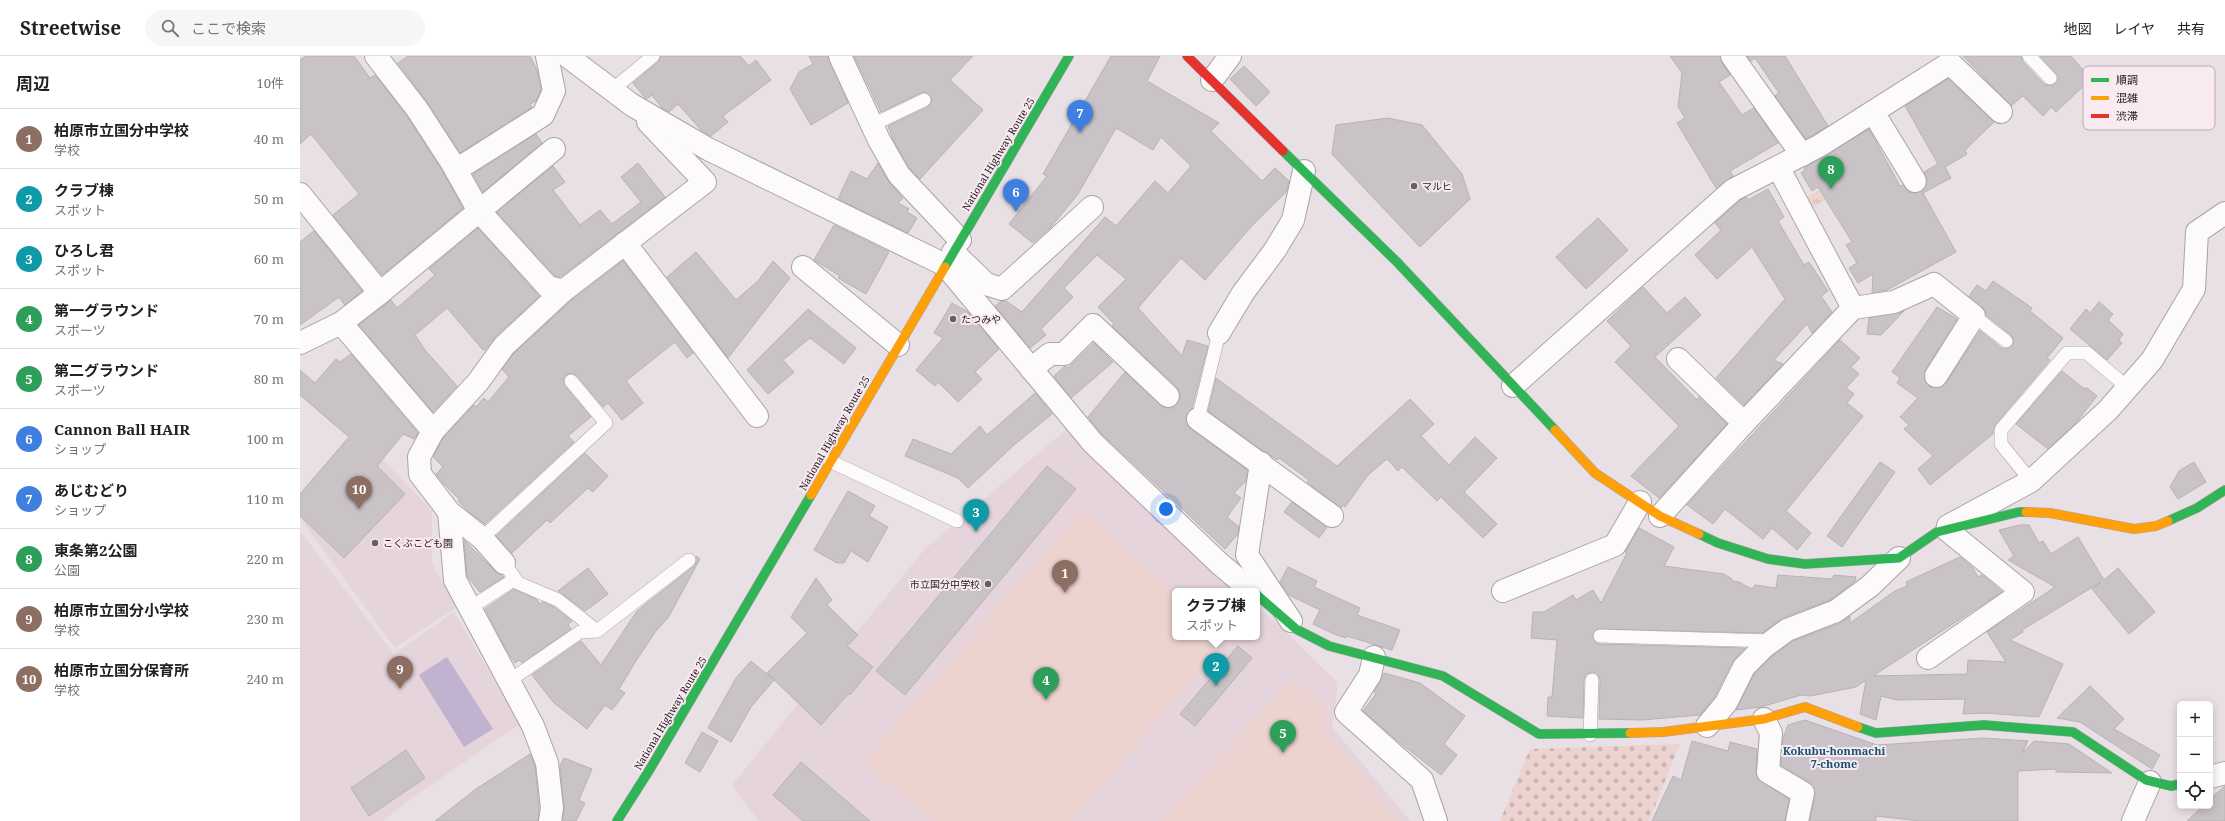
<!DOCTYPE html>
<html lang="ja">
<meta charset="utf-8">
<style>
body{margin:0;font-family:"Noto Serif","Noto Sans JP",serif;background:#f6f6f6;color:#202124}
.controls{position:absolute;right:12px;bottom:12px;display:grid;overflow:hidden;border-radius:6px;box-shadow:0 2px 10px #0003}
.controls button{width:36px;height:36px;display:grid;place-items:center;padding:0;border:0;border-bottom:1px solid #e0e0e0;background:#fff;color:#202124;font:20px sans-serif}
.you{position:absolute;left:866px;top:453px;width:14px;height:14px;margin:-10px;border:3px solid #fff;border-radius:50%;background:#1a73e8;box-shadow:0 0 0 6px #1a73e833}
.badge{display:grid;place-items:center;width:26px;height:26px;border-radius:50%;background:#7c3aed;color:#fff;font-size:13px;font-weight:700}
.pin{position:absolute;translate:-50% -33px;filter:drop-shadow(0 1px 2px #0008)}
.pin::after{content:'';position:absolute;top:21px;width:14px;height:12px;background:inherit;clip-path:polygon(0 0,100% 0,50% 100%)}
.popup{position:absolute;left:872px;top:532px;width:88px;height:52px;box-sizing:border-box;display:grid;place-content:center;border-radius:6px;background:#fff;filter:drop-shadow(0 1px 3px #0005);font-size:13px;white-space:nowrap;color:#757577}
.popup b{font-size:15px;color:#202124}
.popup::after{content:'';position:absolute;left:50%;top:100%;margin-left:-8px;border:8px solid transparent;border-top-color:#fff}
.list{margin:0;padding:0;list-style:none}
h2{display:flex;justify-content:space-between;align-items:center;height:52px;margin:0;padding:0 16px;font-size:17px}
h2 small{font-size:13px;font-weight:400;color:#757577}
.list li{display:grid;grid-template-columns:26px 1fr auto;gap:12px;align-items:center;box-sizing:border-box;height:60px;padding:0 16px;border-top:1px solid #e0e0e0}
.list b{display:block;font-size:15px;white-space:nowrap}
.list p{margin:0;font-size:13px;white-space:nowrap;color:#757577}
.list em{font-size:13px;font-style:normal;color:#757577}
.icon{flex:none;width:22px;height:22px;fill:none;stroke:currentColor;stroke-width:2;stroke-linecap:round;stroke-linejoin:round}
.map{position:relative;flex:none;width:1925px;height:765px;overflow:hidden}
header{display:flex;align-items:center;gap:24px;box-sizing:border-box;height:56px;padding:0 20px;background:#fff;border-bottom:1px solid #e0e0e0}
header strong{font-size:19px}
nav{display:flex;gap:22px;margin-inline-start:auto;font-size:14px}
.search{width:280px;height:36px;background:#f6f6f6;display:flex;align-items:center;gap:10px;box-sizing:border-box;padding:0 14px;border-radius:22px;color:#757577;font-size:15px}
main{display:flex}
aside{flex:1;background:#fff}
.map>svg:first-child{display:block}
</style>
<header>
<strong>Streetwise</strong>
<div class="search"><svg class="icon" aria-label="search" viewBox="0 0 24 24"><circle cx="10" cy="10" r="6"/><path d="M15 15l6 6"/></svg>ここで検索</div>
<nav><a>地図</a><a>レイヤ</a><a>共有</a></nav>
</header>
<main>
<aside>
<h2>周辺<small>10件</small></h2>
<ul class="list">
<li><span class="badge" style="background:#8d6e63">1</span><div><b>柏原市立国分中学校</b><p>学校</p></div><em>40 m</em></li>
<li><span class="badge" style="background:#0f9aa8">2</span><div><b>クラブ棟</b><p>スポット</p></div><em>50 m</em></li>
<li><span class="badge" style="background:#0f9aa8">3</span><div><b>ひろし君</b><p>スポット</p></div><em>60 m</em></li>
<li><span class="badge" style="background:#2e9e5b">4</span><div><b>第一グラウンド</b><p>スポーツ</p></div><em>70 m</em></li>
<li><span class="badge" style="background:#2e9e5b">5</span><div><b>第二グラウンド</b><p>スポーツ</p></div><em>80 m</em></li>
<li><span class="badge" style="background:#3f7fe0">6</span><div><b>Cannon Ball HAIR</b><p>ショップ</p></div><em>100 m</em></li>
<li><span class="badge" style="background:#3f7fe0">7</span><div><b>あじむどり</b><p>ショップ</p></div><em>110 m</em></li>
<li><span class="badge" style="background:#2e9e5b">8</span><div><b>東条第2公園</b><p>公園</p></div><em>220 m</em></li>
<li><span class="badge" style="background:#8d6e63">9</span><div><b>柏原市立国分小学校</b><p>学校</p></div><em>230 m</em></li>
<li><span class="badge" style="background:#8d6e63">10</span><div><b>柏原市立国分保育所</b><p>学校</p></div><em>240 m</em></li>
</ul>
</aside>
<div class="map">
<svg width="1925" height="765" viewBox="0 0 1925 765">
<defs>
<pattern id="cemetery-stones" width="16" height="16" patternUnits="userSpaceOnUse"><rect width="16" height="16" fill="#ecd3d0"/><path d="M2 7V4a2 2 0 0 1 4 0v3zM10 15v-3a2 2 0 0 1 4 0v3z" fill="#cab5b2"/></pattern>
<pattern id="park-tufts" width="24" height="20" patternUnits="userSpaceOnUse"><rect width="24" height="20" fill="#ecd3d0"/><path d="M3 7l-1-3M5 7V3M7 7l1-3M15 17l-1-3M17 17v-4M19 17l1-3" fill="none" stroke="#cab5b2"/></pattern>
</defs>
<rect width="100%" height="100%" fill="#e8e0e4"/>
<!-- built -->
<g fill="#e5d4dc">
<path d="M767 373 939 535H875V581H957V550L982 572 1038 627 1032 671 1110 765H459L432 729 625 493Z"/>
<path d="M69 389 132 455V508L157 551 95 592 2 465Z"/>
<path d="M0 475 94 598 154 556 220 668 109 744 83 765H0Z"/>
</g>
<!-- cemetery -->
<path fill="url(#cemetery-stones)" d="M1380 688 1349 765H1200L1230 693Z"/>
<!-- park -->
<path fill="url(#park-tufts)" d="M1550 115 1556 126 1513 151 1507 141Z"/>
<!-- pitch -->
<g fill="#ecd3d0">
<path d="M781 454 875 535V581H929L771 765H631L563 707Z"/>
<path d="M993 623 1027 652 1023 670 1098 765H859Z"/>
</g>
<!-- water -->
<path fill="#c1b2cf" d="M147 601 193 673 164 691 119 619Z"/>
<!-- building -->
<g fill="#c9c3c7" stroke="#b7b2b5">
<path d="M6 0H54L70 22 75 19 107 60 141 113 163 152 82 219 33 159 59 138 11 78 0 88V4Z"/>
<path d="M108 0H230L237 14 241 33 236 45 230 48 232 51 160 97 127 46 98 7Z"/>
<path d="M361 0H440L449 10 456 4 471 24 423 60 428 66 411 80 401 74 378 48 369 56 363 53 352 39 346 43 333 27 358 6Z"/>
<path d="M509 0H528L548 47 511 69 490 33 499 16 513 8Z"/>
<path d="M554 0H673L650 24 683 54 620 123 609 112 593 83 588 70 628 51 632 45 631 40 625 36 621 37 581 56Z"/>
<path d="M811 0H860L847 25 919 67 911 75 962 125 975 112 989 125 986 136 950 172 905 224 881 202 838 252 882 300 887 284 908 290 892 352 886 361V368L891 373 947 414 946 425 934 437 941 442 927 461 939 471 938 478 925 493 802 378 788 361 825 316 865 352H872L880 343V337L877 331 812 270 814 268 798 251 826 223 797 199 764 232 773 241 741 273 746 279 730 292 695 250 701 245H706L722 256 805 161 816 170 855 125 868 137 891 110 861 81 853 94 816 72 778 138 751 171 733 187 709 168 747 120 743 118Z"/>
<path d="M1370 0H1420L1422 7 1430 19 1419 26 1442 59 1454 52 1478 87 1430 115 1433 120 1416 132 1377 67 1385 62 1378 51 1382 17Z"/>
<path d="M1447 0H1485L1528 70 1506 83 1475 40 1479 37 1455 2 1451 5Z"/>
<path d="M1663 0H1721L1723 6 1744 28 1752 30 1758 25V20L1740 0H1771L1791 23 1756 56 1751 51 1743 60 1723 40 1711 50Z"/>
<path d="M944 10 970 36 956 50 930 23Z"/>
<path d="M1648 23 1694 66 1665 94 1667 98 1645 111 1651 122 1623 137 1656 196 1587 234 1572 237 1573 218 1558 227 1549 212 1557 207 1546 189 1552 186 1518 131 1512 135 1501 117 1505 114 1504 112 1569 73 1600 130 1603 129 1609 136 1616 137 1622 135 1627 125 1624 116 1638 108 1605 50Z"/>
<path d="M1088 62 1122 69 1162 118 1170 143 1120 191 1032 98 1036 69Z"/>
<path d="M236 78 242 87 183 136 173 118Z"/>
<path d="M338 107 365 141 260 221 255 220 197 156 253 110 265 126 253 134 280 169 300 154 312 168 341 146 321 121Z"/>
<path d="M578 107 588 125 603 142 598 147 609 153 607 156 617 162 608 177 538 143 551 115 567 123Z"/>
<path d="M1468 133 1484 161 1478 165 1504 209 1509 206 1528 235 1521 240 1532 256 1512 277 1507 268 1474 304 1483 308 1444 349 1416 322 1485 243 1452 191 1417 223 1395 199 1421 174 1415 167 1440 144 1446 141 1448 144Z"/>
<path d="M1298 162 1328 194 1286 233 1256 201Z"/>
<path d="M534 169 589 196 566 238 538 222 540 220 514 204Z"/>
<path d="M178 172 239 240 195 281 185 294H183L147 252 115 279 125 294 157 330 133 356 59 269 91 244 97 252 135 219 129 213Z"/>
<path d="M14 175 62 235 45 249 39 241 0 269V186Z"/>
<path d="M396 196 436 244 458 225 473 205 490 222 428 302 367 221Z"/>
<path d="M323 205 393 297 387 302 375 286 326 325 343 347 322 364 308 347 303 351 277 320 270 317 266 319 263 323 265 330 291 361 268 380 274 386 185 468 169 456 158 445 160 444 143 427 136 418 143 411 133 401 143 382 174 349 176 351 184 342 188 346 209 321 202 313 213 298 271 245Z"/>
<path d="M1693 225 1732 252 1730 255 1763 282 1747 302 1750 304 1695 369 1693 378 1630 429 1618 413 1633 400 1604 373 1609 369 1600 361 1618 342 1597 327 1600 322 1592 316 1637 251 1657 263 1625 314V325L1630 331H1641L1646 327 1680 275 1701 292 1705 293 1712 290 1714 286 1711 279 1686 259 1682 250 1669 240 1677 229 1686 235Z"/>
<path d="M1343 231 1367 257 1385 241 1401 259 1355 301 1397 344 1399 341 1427 368 1359 442 1331 420 1379 370 1315 306 1331 290 1307 265Z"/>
<path d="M1799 246 1813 258 1808 264 1823 278 1819 284 1822 287 1807 304 1770 273 1786 253 1790 257Z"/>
<path d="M652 247 668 256 699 293 675 316 682 323 658 346 638 326 635 330 616 314 643 282 634 277Z"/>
<path d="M508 253 556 292 544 308 510 282 483 304 494 316 468 338 447 314Z"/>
<path d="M1604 255 1581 279 1567 278 1569 262Z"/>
<path d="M1540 284 1560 302 1551 311 1559 318 1546 332 1554 338 1547 347 1563 360 1486 455 1511 477 1497 494 1472 472 1463 483 1425 453 1413 468 1387 449Z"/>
<path d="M794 287 813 306 771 342 754 320 765 310 768 312Z"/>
<path d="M51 298 118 377 114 383 103 378 77 410 105 438 44 502 0 460V438L49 381 0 339V314L15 327 36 303 40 306Z"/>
<path d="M1762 315 1783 332H1787L1797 340 1775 368 1748 393 1716 368Z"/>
<path d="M916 322 1037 410 1110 343 1134 368 1121 380 1149 409 1175 381 1197 402 1164 436 1197 468 1183 482 1141 441 1137 445 1102 411 1098 415 1087 403 1068 419 1045 451 1043 449 1041 452 1007 426 1009 424 979 402 978 404 963 395 908 355Z"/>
<path d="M735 337 752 358 714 389 668 432 658 422 605 400 613 383 651 398 680 370 687 379Z"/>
<path d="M285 397 308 420 293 436 288 432 250 467 247 464 212 497 196 480Z"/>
<path d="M1580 406 1595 416 1542 491 1527 480Z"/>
<path d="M1894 406 1906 426 1878 443 1870 431 1879 415Z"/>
<path d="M747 410 776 433 605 639 576 615Z"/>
<path d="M548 435 575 450 569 460 588 471 568 506 551 495 544 507H537L514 494Z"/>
<path d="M992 446 1027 471 1019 482 984 456Z"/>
<path d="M1720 469H1729L1739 487 1743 485 1751 498 1778 481 1804 524 1818 512 1855 556 1829 578 1792 533 1801 526 1722 574 1723 576 1710 584 1763 608 1739 661 1685 657 1663 658 1665 643 1597 644 1581 640 1576 664 1560 658 1566 624 1556 631 1510 640 1501 639 1461 651 1436 654 1454 618 1472 600 1493 585 1541 567 1550 560V567L1595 535 1607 530 1606 526 1660 501 1673 512 1678 521 1682 519 1702 536 1573 620 1667 618 1668 604 1706 606 1687 576 1755 531 1708 504 1714 500 1699 474Z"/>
<path d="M1339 472 1374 491 1364 510 1424 518 1432 523V525L1439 526 1452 533 1455 529 1476 532 1478 519 1532 523 1534 519 1556 521 1555 525 1530 544 1482 562 1462 577 1297 573 1292 580 1296 587 1300 588 1445 592 1433 605 1415 640 1400 659 1342 664 1299 663 1300 624 1297 617 1292 616 1285 619 1284 623 1283 662 1247 660 1248 641H1252L1257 584 1231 582 1233 556H1244L1273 539 1276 544 1293 534 1301 547 1327 497 1325 496Z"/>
<path d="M164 484 195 515 204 521 180 536 167 520Z"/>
<path d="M396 500 400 503 368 562 356 575 336 605 319 633 325 637 312 654 305 649 287 673 254 647 232 619 281 585 301 609 337 555 394 510 396 507Z"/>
<path d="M988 511 1017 525 1014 531 1060 552 1057 559 1100 574 1092 594 1047 580 1046 582 1034 578 1013 568 1020 554 989 539 980 526Z"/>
<path d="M288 512 308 538 285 555 258 535Z"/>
<path d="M516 522 532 544 527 549 558 579 547 590 573 611 550 639 548 638 521 669 467 617 507 577 491 561Z"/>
<path d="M214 533 236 543 240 548 243 546 254 551 272 565 268 569 271 573 222 607 219 604 215 607 208 597 185 553Z"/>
<path d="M938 590 952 602 895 670 880 658Z"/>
<path d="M451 605 474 624 451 651 431 686 408 672 436 622Z"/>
<path d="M1084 617 1120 627 1165 660 1144 688 1157 699 1141 719 1100 687 1063 655 1076 638 1074 636Z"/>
<path d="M1790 630 1824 663 1814 673 1860 699 1852 713 1780 666 1757 662Z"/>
<path d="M1505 664 1577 689 1684 682 1728 685 1722 697 1734 685 1769 688 1812 717 1756 716V713L1718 715V765H1620L1576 760V765H1510L1515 740 1514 732 1509 726 1481 709 1483 682 1488 669Z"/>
<path d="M402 676 418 685 400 716 385 707Z"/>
<path d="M1392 685 1428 695 1430 686 1457 693 1456 715 1457 722 1489 743 1485 765H1352L1373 720 1381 724Z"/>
<path d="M106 694 125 722 69 760 51 732Z"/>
<path d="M230 698 235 710 239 752 238 765H135L176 733Z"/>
<path d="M264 702 292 713 279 744 285 747 276 765H263L264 751 260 710Z"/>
<path d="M501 706 570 765H503L473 739Z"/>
<path d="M1925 730V765H1887L1903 750H1910V743Z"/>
</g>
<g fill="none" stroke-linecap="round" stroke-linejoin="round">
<defs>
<g id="lane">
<path d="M1729 0 1750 22"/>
<path d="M312 34 353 0"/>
<path d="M572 69 624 44"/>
<path d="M1674 260 1706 285"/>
<path d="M898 363 919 277"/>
<path d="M530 405 657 465"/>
<path d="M1731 425 1701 388V374L1767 297H1787L1828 332"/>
<path d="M182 482 306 367 271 325"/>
<path d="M204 507 218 527 258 544 297 575"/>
<path d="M170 552 215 523"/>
<path d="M1300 580 1472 585"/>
<path d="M209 625 280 576 297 575 389 504"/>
<path d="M1290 679 1292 624"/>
</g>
<g id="street">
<path d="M76 0 117 53 152 107 179 155 248 231 263 235 405 126 348 66"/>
<path d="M267 0 332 49 408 93 645 209 793 387 920 508 952 535"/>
<path d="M540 0 579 84 599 119 660 184"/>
<path d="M1432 0 1502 99"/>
<path d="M912 24 930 0"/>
<path d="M1573 56 1615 125"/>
<path d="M156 114 243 59 254 35 247 0"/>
<path d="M0 138 80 237"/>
<path d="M325 187 457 360"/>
<path d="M653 196 686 228 702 233 792 151"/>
<path d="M503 211 598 289"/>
<path d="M1553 252 1594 246 1634 228 1674 260 1636 320"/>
<path d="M41 267 133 375 119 401 120 418 149 456 155 524 233 670 247 707 252 752 250 765"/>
<path d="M919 277 943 237 975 194 993 164 1004 115"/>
<path d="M0 287 41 267 80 237 254 93"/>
<path d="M1378 303 1444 367"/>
<path d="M731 313 750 298H764L793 269 868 340"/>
<path d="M1213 330 1433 134 1519 90 1650 7 1701 56"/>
<path d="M898 363 1032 460"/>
<path d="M133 375 178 326 204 290 263 235"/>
<path d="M961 407 947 499 991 565"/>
<path d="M149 456 182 482 204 507"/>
<path d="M1360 460 1444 367 1553 252 1478 111"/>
<path d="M1648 470 1731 425 1808 354 1852 304 1894 233 1897 176 1925 157"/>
<path d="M1203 535 1315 489 1340 446"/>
<path d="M1074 601 1070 619 1046 656 1122 724 1136 765"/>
<path d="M1628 602 1723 536 1647 474"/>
<path d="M1464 663 1471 677 1468 716 1503 737 1497 765"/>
<path d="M1407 670 1426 647 1444 611 1464 591 1487 574 1536 555 1570 530 1599 502"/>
<path d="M1910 721 1925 717"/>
<path d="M1833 765 1850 726"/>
</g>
<g id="fast">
<path d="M983 95 1097 206 1255 374"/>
<path d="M645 211 769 0"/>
<path d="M1868 465 1897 452 1925 434"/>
<path d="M1399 478 1418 487 1468 503 1505 508 1599 502 1637 476 1719 456H1726"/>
<path d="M957 539 996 573 1029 590 1143 620 1239 678 1330 677"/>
<path d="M1558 671 1576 677 1684 669 1773 676 1846 724 1871 730 1880 728"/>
<path d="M317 765 350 713 511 439"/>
</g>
<g id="slow">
<path d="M1255 374 1295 417 1360 460 1399 478"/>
<path d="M511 439 645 211"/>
<path d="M1726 456 1750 457 1834 473 1856 470 1868 465"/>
<path d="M1330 677 1363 676 1464 663 1505 651 1558 671"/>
</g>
<path id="jam" d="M887 0 983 95"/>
</defs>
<!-- lane casing -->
<use href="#lane" stroke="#a9a4a6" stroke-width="14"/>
<!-- street casing -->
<use href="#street" stroke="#a9a4a6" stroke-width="24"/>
<!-- fast casing -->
<use href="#fast" stroke="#a9a4a6" stroke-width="10"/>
<!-- slow casing -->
<use href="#slow" stroke="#a9a4a6" stroke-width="10"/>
<!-- jam casing -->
<use href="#jam" stroke="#a9a4a6" stroke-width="10"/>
<!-- lane -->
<use href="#lane" stroke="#fcfafb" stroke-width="13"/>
<!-- street -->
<use href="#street" stroke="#fcfafb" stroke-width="22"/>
<!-- fast -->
<use href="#fast" stroke="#30b455" stroke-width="9"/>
<!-- slow -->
<use href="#slow" stroke="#ff9f0a" stroke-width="9"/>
<!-- jam -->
<use href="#jam" stroke="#e5322d" stroke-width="9"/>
</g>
<!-- markers -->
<g fill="#655f62" stroke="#f9e9f0" stroke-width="1.5">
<circle cx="1114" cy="130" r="4"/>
<circle cx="653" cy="263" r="4"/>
<circle cx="75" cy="487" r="4"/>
<circle cx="688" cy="528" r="4"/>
</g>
<g text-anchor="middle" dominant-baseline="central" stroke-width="4" stroke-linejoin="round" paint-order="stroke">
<!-- street labels -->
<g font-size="10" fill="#1f1a1c" stroke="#f9e9f0">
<text transform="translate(698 98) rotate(-59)">National Highway Route 25</text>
<text transform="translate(534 377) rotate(-60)">National Highway Route 25</text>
<text transform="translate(370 657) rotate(-59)">National Highway Route 25</text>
</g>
<!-- poi labels -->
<g font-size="10" fill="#1f1a1c" stroke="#f9e9f0" text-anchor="start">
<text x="1122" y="130">マルヒ</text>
<text x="661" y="263">たつみや</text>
<text x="83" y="487">こくぶこども園</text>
<text x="680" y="528" text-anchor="end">市立国分中学校</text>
</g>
<!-- neighbourhood labels -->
<g font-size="11" font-weight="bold" fill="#175273" stroke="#f9e9f0">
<text x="1534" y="694">Kokubu-honmachi<tspan x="1534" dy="13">7-chome</tspan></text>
</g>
</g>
<!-- legend -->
<rect x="1783" y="10" width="132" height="64" rx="6" fill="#f9e9f0" stroke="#b8abb0" stroke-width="1"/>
<rect x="1791" y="22" width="18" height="4" fill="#30b455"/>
<rect x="1791" y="40" width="18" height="4" fill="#ff9f0a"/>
<rect x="1791" y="58" width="18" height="4" fill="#e5322d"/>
<g font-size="11" fill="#1f1a1c">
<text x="1816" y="28">順調</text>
<text x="1816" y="46">混雑</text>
<text x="1816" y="64">渋滞</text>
</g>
</svg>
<div class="controls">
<button>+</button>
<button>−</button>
<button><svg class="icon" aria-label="locate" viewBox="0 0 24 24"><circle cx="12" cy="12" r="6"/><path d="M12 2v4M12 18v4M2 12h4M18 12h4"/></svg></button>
</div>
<div class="you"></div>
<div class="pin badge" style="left:765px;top:537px;background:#8d6e63">1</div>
<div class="pin badge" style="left:916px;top:630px;background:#0f9aa8">2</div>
<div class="popup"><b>クラブ棟</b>スポット</div>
<div class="pin badge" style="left:676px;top:476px;background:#0f9aa8">3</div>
<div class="pin badge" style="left:746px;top:644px;background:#2e9e5b">4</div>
<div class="pin badge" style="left:983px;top:697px;background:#2e9e5b">5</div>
<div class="pin badge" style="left:716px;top:156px;background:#3f7fe0">6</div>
<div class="pin badge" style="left:780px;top:77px;background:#3f7fe0">7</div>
<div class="pin badge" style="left:1531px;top:133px;background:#2e9e5b">8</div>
<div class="pin badge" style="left:100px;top:633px;background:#8d6e63">9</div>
<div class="pin badge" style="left:59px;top:453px;background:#8d6e63">10</div>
</div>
</main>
